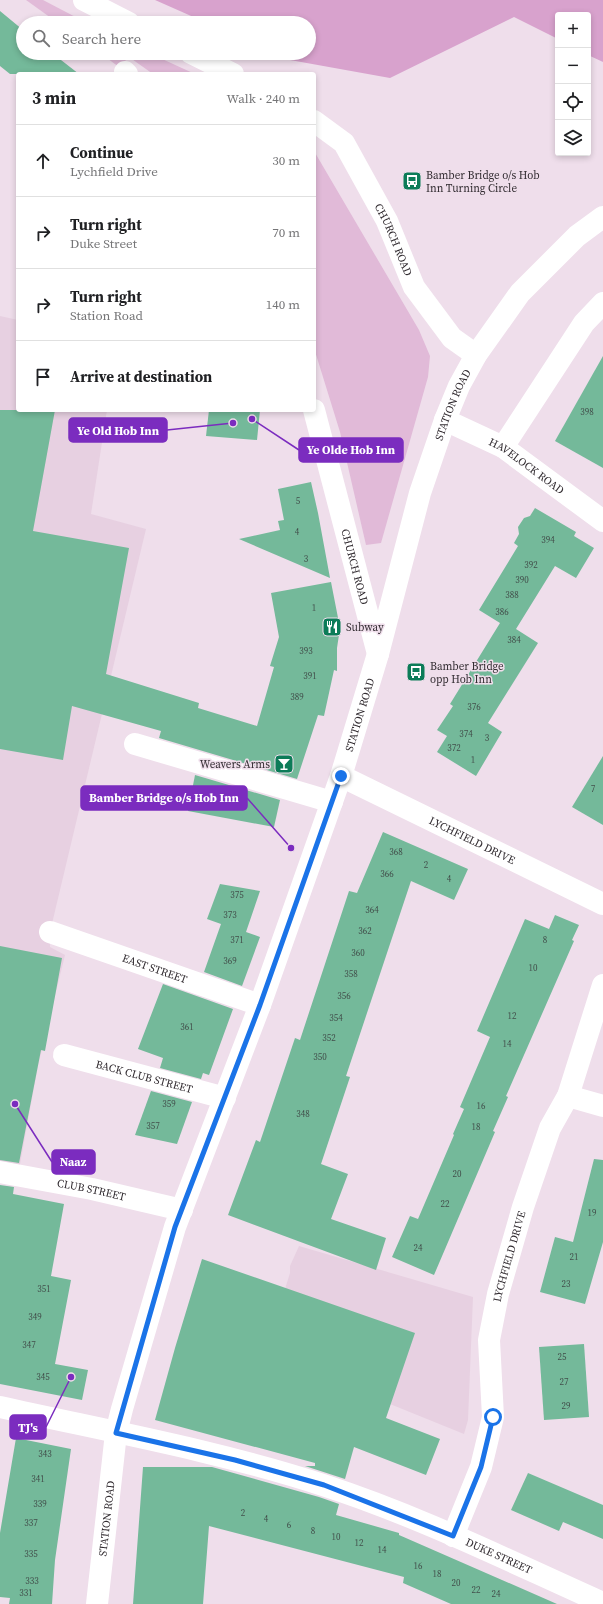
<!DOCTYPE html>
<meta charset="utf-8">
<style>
body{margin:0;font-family:"Source Serif 4",serif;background:#f6f6f6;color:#202124}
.controls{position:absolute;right:12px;top:12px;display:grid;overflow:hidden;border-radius:4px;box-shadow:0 2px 6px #0003}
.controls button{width:36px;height:36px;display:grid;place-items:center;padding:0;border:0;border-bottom:1px solid #e0e0e0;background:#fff;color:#202124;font:20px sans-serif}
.stop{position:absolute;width:12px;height:12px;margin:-9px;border:3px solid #1a73e8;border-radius:50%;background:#fff}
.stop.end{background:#1a73e8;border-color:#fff;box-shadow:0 1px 4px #0008}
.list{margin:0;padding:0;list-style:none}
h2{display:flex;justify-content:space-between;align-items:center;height:52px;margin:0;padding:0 16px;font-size:17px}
h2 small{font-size:13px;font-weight:400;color:#757577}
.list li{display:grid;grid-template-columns:26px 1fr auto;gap:12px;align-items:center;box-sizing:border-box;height:72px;padding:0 16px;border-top:1px solid #e0e0e0}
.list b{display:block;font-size:15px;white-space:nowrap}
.list p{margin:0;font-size:13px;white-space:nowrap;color:#757577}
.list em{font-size:13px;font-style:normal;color:#757577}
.icon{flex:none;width:22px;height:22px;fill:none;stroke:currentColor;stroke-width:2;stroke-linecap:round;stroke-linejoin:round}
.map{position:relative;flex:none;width:603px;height:1604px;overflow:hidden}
.search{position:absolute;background:#fff;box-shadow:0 2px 6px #0003;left:16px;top:16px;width:300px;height:44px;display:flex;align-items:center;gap:10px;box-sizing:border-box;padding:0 14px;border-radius:22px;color:#757577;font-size:15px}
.panel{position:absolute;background:#fff;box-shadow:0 2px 6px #0003;left:16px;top:72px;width:300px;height:340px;border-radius:4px}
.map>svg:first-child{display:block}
</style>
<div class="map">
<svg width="603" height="1604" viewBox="0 0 603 1604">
<rect width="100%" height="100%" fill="#efdeeb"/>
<!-- built -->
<g fill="#e7d0e1">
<path d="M0 316 18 320V410H107L91 514 146 529 50 932V947L65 955 38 1066 18 1175 0 1172Z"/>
<path d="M299 1246 473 1297 468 1420 464 1434 343 1385 285 1289 290 1273V1266Z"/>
</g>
<!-- green -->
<g fill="#e1bad8">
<path d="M26 0H43L87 23H58Z"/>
<path d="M100 53H149L195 74H153L129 57 119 67Z"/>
<path d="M314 151 419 330 430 356 428 377 381 543 366 545 340 432 314 348Z"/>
</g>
<!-- forest -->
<path fill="#d8a2cd" d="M155 0H603V62L588 55V15H558V39L514 17 390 78 290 60 275 53H309V23H207Z"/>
<!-- building -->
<g fill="#74b99a">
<path d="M0 11 23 30V53H52L79 74H10L0 66Z"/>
<path d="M603 356V468L555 441Z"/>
<path d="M0 410H55L33 531 129 548 106 674 199 703 198 708 257 726 274 667 270 666 279 637 271 593 331 582 340 628 337 648V671L334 670 324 716 318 715 297 779 159 738 161 731 72 706 63 760 0 749Z"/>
<path d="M209 410H260L257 440 206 436Z"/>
<path d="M311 482 318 513 330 578 239 539 280 530 278 521 284 520 278 489Z"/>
<path d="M535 508 576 532 574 536 594 548 576 578 555 566 516 629 538 643 488 723 502 732 476 776 437 752 447 736 437 730 453 706 450 704 500 623 479 610 518 546 514 543 519 534 518 527 524 518 530 516Z"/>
<path d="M603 756V825L572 807Z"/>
<path d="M195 775 280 800 274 827 188 811Z"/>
<path d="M383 832 468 869 454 900 411 881 346 1076 350 1077 321 1164 348 1174 331 1219 386 1238 376 1270 228 1215 256 1140 260 1142 295 1038 300 1040 349 891 357 893Z"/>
<path d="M220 884 260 891 246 932 260 937 242 986 204 972 221 924 207 919Z"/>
<path d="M555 915 579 925 572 940 574 941 506 1096 508 1097 493 1131 495 1132 434 1275 392 1257 410 1216 418 1219 454 1135 453 1134 464 1109 460 1107 490 1037 477 1031 525 919 549 929Z"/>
<path d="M0 946 62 958 45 1051 41 1050 19 1163 0 1160Z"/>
<path d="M163 984 233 1009 209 1075 203 1073 201 1079 160 1068 163 1058 138 1049Z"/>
<path d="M151 1091 192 1102 177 1144 135 1135Z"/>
<path d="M594 1159 603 1160V1242L585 1304 540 1292 555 1237 573 1242Z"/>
<path d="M0 1185 14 1187 13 1194 64 1204 51 1276 71 1280 55 1364 88 1370 82 1400 0 1384Z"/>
<path d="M202 1259 415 1333 386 1418 440 1439 426 1475 354 1447 345 1479 305 1466H315V1463L155 1420 175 1348Z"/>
<path d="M584 1344 589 1417 544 1420 539 1347Z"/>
<path d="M16 1438 71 1449 55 1560 52 1604H9L10 1598 0 1597V1533Z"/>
<path d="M143 1467H212L319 1497 339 1504 336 1515 399 1533V1535L557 1604H451L403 1583 404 1577 209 1526 203 1604H133Z"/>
<path d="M528 1473 603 1505V1539L563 1522 559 1531 511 1510Z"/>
</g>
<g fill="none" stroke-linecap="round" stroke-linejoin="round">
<!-- minor -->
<g stroke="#fff" stroke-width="22">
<path d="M84 0 129 23"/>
<path d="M191 53 233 74"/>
<path d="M125 72 127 74"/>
<path id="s1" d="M314 121 344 143 387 221 414 287 452 338 476 355"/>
<path id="s2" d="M314 410 378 654"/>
<path id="s3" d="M445 420 503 447 603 521"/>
<path d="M503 447 584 323 603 303"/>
<path d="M135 744 332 802"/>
<path id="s4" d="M341 776 603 904"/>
<path id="s5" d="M50 932 260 1005"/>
<path id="s6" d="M64 1055 225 1098"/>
<path d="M568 1096 603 1106"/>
<path id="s7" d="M0 1172 92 1189 182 1210"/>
<path id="s8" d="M0 1407C107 1431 219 1451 323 1485 419 1516 511 1562 603 1603"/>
<path id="s9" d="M453 1536 481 1467 493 1417 489 1340 498 1294 523 1207 550 1128 568 1096 603 985"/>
</g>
<!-- secondary -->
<path stroke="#fff" stroke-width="22" id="s10" d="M97 1604 116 1433 122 1409 175 1227 260 1005 341 776 378 654 420 493 445 420 459 386 476 355 520 293 577 236 603 217"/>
</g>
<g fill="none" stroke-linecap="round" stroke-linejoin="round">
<!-- route -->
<path stroke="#1a73e8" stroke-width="5" d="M341 776 260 1005 175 1227 116 1433 235 1460 324 1485 453 1536 481 1467 493 1417"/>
</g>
<!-- icons -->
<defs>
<symbol id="bus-square" viewBox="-11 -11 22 22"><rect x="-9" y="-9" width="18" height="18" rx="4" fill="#0c7c58" stroke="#efdeeb"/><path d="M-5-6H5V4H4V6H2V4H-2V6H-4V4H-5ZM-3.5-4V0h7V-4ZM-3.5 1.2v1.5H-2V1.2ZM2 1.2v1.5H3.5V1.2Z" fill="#fff"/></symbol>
<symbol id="restaurant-square" viewBox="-11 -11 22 22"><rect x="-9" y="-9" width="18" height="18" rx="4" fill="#0c7c58" stroke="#efdeeb"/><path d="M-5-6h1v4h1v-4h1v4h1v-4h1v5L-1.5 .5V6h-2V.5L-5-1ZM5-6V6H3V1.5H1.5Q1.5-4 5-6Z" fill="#fff"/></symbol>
<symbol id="bar-square" viewBox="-11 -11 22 22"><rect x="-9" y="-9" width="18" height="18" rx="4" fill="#0c7c58" stroke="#efdeeb"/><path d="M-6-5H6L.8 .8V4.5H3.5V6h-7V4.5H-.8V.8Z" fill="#fff"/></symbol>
</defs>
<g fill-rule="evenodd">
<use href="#bus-square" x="401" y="170" width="22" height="22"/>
<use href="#restaurant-square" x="321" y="616" width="22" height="22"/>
<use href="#bus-square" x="405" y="661" width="22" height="22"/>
<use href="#bar-square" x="273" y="753" width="22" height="22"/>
</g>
<g text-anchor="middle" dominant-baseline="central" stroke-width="3" stroke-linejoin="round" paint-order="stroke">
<!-- number labels -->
<g font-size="9" fill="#424f4b">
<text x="587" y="412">398</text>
<text x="298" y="501">5</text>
<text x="297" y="532">4</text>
<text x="548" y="540">394</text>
<text x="306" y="559">3</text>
<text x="531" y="565">392</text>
<text x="522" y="580">390</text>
<text x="512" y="595">388</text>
<text x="314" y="608">1</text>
<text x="502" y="612">386</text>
<text x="514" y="640">384</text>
<text x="306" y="651">393</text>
<text x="310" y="676">391</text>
<text x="297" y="697">389</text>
<text x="474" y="707">376</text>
<text x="466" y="734">374</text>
<text x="487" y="738">3</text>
<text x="454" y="748">372</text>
<text x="473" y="760">1</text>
<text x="593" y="789">7</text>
<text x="396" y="852">368</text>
<text x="426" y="865">2</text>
<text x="387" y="874">366</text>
<text x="449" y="879">4</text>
<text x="237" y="895">375</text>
<text x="372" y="910">364</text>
<text x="230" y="915">373</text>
<text x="365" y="931">362</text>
<text x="237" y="940">371</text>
<text x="545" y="940">8</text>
<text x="358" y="953">360</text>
<text x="230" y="961">369</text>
<text x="533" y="968">10</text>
<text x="351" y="974">358</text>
<text x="344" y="996">356</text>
<text x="512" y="1016">12</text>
<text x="336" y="1018">354</text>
<text x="187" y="1027">361</text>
<text x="329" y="1038">352</text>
<text x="507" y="1044">14</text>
<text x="320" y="1057">350</text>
<text x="169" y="1104">359</text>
<text x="481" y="1106">16</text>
<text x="303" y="1114">348</text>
<text x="153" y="1126">357</text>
<text x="476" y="1127">18</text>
<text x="457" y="1174">20</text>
<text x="445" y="1204">22</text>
<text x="592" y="1213">19</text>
<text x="418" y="1248">24</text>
<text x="574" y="1257">21</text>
<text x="566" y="1284">23</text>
<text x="44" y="1289">351</text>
<text x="35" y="1317">349</text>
<text x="29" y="1345">347</text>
<text x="562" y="1357">25</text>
<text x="43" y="1377">345</text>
<text x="564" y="1382">27</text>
<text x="566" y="1406">29</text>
<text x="45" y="1454">343</text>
<text x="38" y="1479">341</text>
<text x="40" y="1504">339</text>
<text x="243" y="1513">2</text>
<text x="266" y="1519">4</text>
<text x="31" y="1523">337</text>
<text x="289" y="1525">6</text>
<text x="313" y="1531">8</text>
<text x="336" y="1537">10</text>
<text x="359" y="1543">12</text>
<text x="382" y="1550">14</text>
<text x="31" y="1554">335</text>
<text x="418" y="1566">16</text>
<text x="437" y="1574">18</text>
<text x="32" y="1581">333</text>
<text x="456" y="1583">20</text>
<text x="476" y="1590">22</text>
<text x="26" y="1593">331</text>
<text x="496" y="1594">24</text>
</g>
<!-- poi labels -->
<g font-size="11" fill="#322c31" stroke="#efdeeb" text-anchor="start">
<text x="426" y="175">Bamber Bridge o/s Hob<tspan x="426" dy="13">Inn Turning Circle</tspan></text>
<text x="346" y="627">Subway</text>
<text x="430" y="666">Bamber Bridge<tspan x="430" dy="13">opp Hob Inn</tspan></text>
<text x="270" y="764" text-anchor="end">Weavers Arms</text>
</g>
<!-- street labels -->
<g font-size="11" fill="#322c31" stroke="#efdeeb">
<text stroke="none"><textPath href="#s1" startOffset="146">CHURCH ROAD</textPath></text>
<text stroke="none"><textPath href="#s10" startOffset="1255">STATION ROAD</textPath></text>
<text stroke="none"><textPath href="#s3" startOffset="94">HAVELOCK ROAD</textPath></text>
<text stroke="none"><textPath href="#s2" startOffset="162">CHURCH ROAD</textPath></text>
<text stroke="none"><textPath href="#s10" startOffset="931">STATION ROAD</textPath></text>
<text stroke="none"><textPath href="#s4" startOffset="146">LYCHFIELD DRIVE</textPath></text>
<text stroke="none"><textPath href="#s5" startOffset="111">EAST STREET</textPath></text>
<text stroke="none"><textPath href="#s6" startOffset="83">BACK CLUB STREET</textPath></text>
<text stroke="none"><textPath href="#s7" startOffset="93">CLUB STREET</textPath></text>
<text stroke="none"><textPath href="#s9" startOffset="289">LYCHFIELD DRIVE</textPath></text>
<text stroke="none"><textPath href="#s10" startOffset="86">STATION ROAD</textPath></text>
<text stroke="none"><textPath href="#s8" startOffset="522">DUKE STREET</textPath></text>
</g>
</g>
<!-- callouts -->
<path fill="none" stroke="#7b2cbf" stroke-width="1.5" d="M233 423L167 430M252 419L299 450M291 848L247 798M15 1104L52 1162M71 1377L46 1427"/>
<g fill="#7b2cbf" stroke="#efdeeb" stroke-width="1.5">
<circle cx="233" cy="423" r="4"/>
<circle cx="252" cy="419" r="4"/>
<circle cx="291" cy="848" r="4"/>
<circle cx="15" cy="1104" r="4"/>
<circle cx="71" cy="1377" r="4"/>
</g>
<g fill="#7b2cbf" stroke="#7b2cbf" stroke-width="1.5">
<rect x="69" y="418" width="98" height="24" rx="4"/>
<rect x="299" y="438" width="104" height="24" rx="4"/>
<rect x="81" y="786" width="166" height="24" rx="4"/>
<rect x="52" y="1150" width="43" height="24" rx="4"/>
<rect x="10" y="1415" width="36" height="24" rx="4"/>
</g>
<g font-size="12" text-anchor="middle" font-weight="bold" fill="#fff">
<text x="118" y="435">Ye Old Hob Inn</text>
<text x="351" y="454">Ye Olde Hob Inn</text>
<text x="164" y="802">Bamber Bridge o/s Hob Inn</text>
<text x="73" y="1166">Naaz</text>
<text x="28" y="1432">TJ's</text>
</g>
</svg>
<div class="controls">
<button>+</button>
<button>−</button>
<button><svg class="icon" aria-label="locate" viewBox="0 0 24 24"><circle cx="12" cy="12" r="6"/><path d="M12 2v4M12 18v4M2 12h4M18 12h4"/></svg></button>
<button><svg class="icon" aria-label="layers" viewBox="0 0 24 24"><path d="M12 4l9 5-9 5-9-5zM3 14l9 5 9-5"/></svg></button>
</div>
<div class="stop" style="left:493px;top:1417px"></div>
<div class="stop end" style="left:341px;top:776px"></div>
<div class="search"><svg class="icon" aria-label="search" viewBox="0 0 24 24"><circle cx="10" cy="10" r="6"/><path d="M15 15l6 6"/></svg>Search here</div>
<section class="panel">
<h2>3 min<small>Walk · 240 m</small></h2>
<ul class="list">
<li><svg class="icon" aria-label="ahead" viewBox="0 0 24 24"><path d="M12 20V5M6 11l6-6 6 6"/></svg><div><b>Continue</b><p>Lychfield Drive</p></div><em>30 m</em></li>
<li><svg class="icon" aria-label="right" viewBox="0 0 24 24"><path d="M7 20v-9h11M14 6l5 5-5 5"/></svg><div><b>Turn right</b><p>Duke Street</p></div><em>70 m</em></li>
<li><svg class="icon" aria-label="right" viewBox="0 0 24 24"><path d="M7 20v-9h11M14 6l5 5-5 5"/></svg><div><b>Turn right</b><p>Station Road</p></div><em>140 m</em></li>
<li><svg class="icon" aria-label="arrive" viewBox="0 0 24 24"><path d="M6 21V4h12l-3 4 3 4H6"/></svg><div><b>Arrive at destination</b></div></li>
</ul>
</section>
</div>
